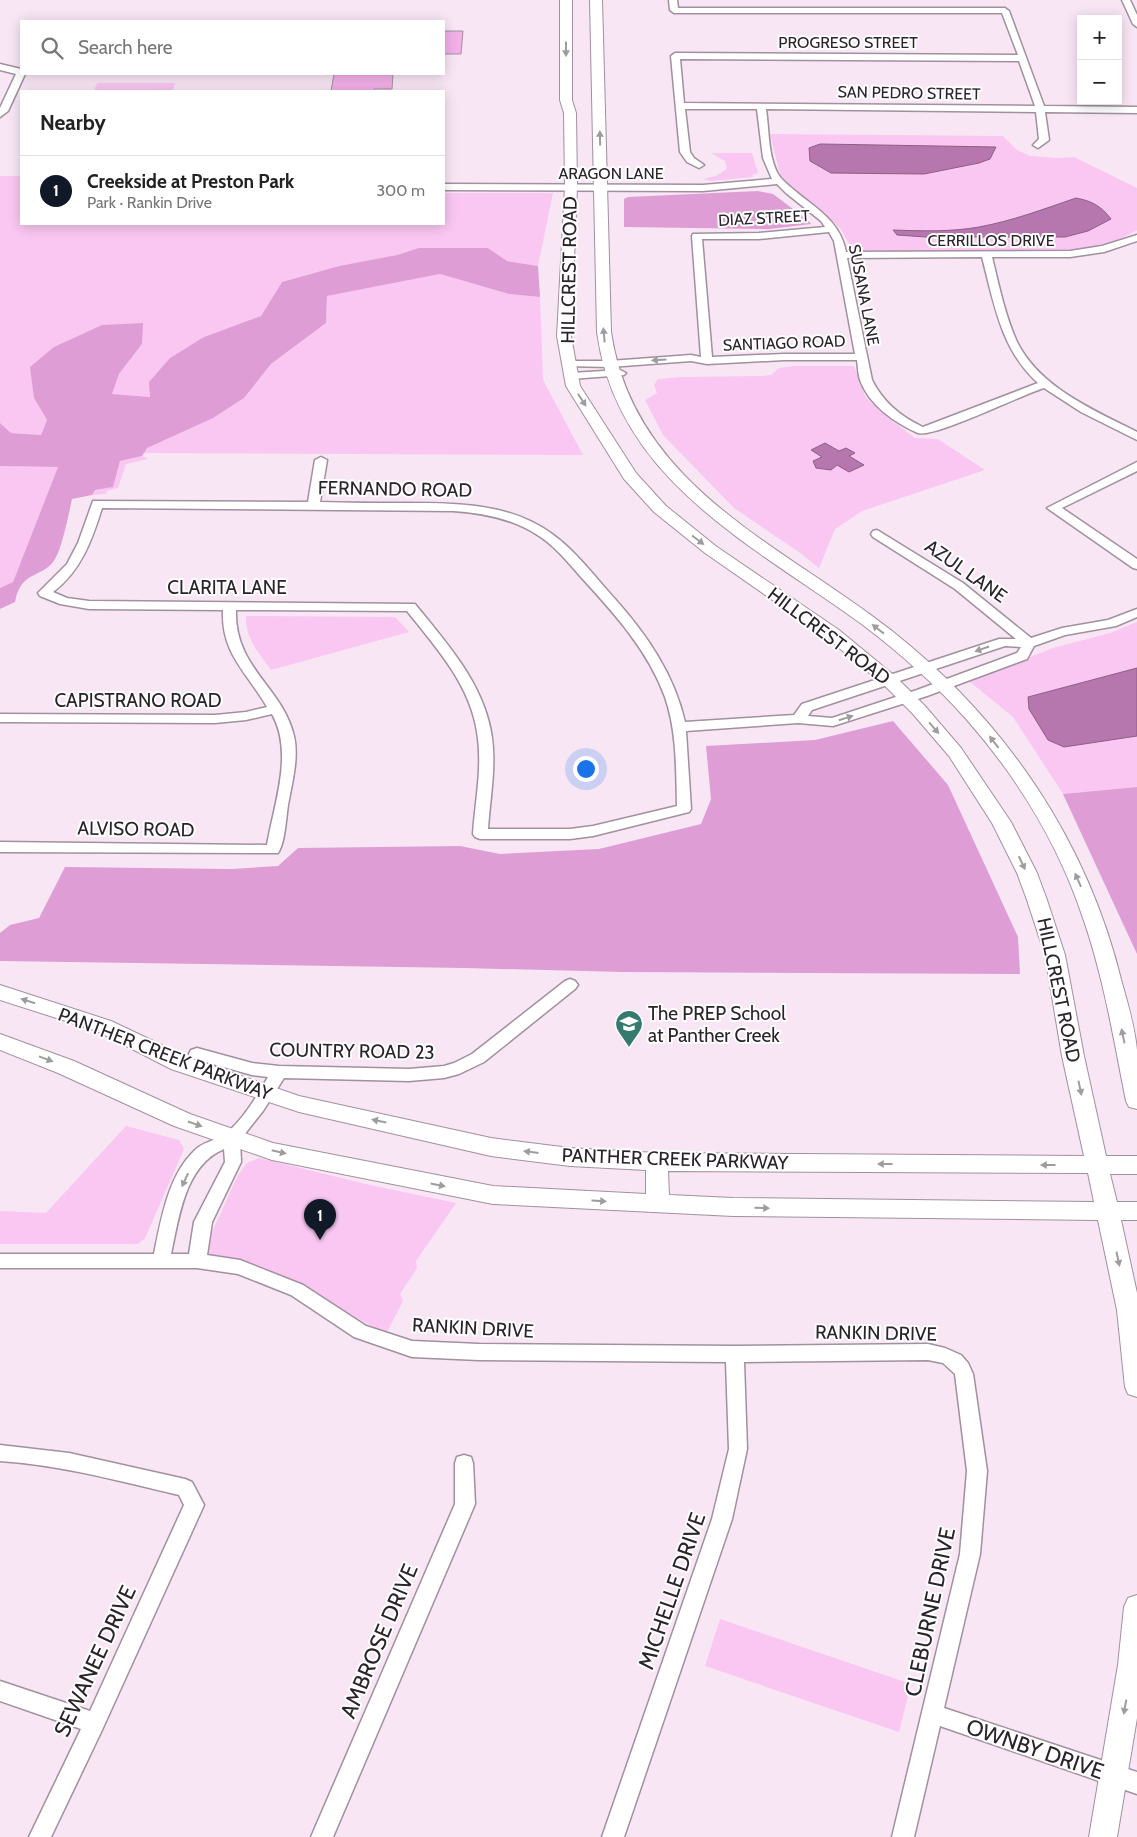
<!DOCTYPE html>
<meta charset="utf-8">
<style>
body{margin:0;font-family:Cabin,sans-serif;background:#f6f6f6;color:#222}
.controls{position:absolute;right:15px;top:15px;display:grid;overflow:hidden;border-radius:0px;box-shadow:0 2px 12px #0003}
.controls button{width:45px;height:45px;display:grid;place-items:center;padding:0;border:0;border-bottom:1px solid #e0e0e0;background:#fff;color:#222;font:25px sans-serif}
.you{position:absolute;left:585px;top:768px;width:18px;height:18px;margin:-12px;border:4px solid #fff;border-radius:50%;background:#1a73e8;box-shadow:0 0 0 8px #1a73e833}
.badge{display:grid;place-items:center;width:32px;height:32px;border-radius:50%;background:#111827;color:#fff;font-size:16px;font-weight:700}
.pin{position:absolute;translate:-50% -41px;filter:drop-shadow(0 1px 2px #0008)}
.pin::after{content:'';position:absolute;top:26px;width:18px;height:15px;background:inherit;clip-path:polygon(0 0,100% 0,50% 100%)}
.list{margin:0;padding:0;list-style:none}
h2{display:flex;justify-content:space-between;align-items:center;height:65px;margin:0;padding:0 20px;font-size:21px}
h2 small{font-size:16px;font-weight:400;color:#767676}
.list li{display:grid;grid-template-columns:32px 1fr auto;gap:15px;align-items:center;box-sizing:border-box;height:70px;padding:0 20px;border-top:1px solid #e0e0e0}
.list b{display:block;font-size:19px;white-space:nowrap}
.list p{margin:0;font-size:16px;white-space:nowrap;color:#767676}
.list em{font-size:16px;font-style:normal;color:#767676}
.icon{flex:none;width:28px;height:28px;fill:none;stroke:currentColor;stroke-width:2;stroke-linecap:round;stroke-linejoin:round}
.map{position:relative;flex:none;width:1137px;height:1837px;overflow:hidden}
.search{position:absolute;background:#fff;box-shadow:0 2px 12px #0003;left:20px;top:20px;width:425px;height:55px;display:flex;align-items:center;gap:12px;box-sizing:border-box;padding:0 18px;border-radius:0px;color:#767676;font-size:19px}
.panel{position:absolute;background:#fff;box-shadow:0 2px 12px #0003;left:20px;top:90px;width:425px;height:135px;border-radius:0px}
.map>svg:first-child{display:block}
</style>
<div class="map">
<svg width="1137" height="1837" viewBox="0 0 1137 1837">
<rect width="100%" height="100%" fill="#f8e6f5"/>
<!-- green -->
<g fill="#f9c7f1">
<path d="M97 83H175L173 91H94Z"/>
<path d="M770 134 1003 136 1017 150 1030 156 1056 158 1074 157 1137 188V230C1114 243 1096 247 1070 250L854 252 840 228 790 185 780 174Z"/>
<path d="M711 153H752L758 173 752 175 753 177 711 181 703 179 716 176 727 169 725 161Z"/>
<path d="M0 176H21V224H444V193H553L538 266 507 261 488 248H419L397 255 339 266 282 282 261 316 204 337 150 397 112 394 119 374 142 344 34 398 47 420 41 435 11 433 0 423Z"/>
<path d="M440 274 509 294 540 297 543 380 583 455 143 453 147 448 244 398 271 364 326 323 327 296Z"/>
<path d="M794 366H854L866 398 895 423 915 438 938 439 985 470 862 511 835 529 819 568 799 552 734 508 663 435 645 400 657 393 654 385 658 379 681 377 761 376 771 375 779 368Z"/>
<path d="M142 456 148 459 126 464 118 488 107 491 106 494 92 495 94 490 113 487 120 461Z"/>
<path d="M0 466 58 467 13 582 0 588Z"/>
<path d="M246 616 395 617 409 632 271 670C259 653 245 638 246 616Z"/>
<path d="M1137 622V787L1063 794 1013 717 969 681 1053 648 1110 633Z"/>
<path d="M126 1126 179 1140 184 1149 145 1238 138 1244H0V1211L46 1213Z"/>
<path d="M259 1158 370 1185 456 1203 416 1261 417 1268 400 1294 403 1301 386 1334 283 1277 259 1267 209 1257 206 1248 212 1232 238 1175 247 1163Z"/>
<path d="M720 1619 911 1684 899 1732 705 1666Z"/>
</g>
<!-- forest -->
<g fill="#de9dd5">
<path d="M758 191 773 194 809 221 811 224 769 229 624 227V199L628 197Z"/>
<path d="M419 248H488L507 261 538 266 540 297 509 294 440 274 327 296 326 323 271 364 244 398 213 418 147 448 142 456 120 461 113 487 95 490 92 495 72 499C69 513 62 548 55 559 43 579 21 569 15 602L0 609V588L13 582 58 467 0 466V423L11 433 41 435 47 420 34 398 30 367 54 347 102 325 143 323 142 344 119 374 112 394 150 397 149 382 170 358 204 337 261 316 282 282 339 266 397 255Z"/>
<path d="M893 721 948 785 1018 937 1020 974 622 972 464 968 0 961V933L10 925 39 918 65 867 232 869 278 866 298 848 460 846 500 854 599 849 701 824 711 799 706 746 815 740Z"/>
<path d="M1137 787V954L1063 794Z"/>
</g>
<!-- water -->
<g fill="#b677ae" stroke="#8c5e86">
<path d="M820 144 996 147 990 159 979 163 924 174 831 173 810 161 809 148Z"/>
<path d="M1076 198C1092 201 1101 206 1111 219L1088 231 1065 237H926L897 235 893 230C922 231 951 232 979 227 1012 221 1044 209 1076 198Z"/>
<path d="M825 443 839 451 846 448 855 453 849 456 864 465 849 472 837 465 831 470 816 468 813 461 822 457 811 450Z"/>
<path d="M1137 668V736L1064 747 1048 740 1029 709 1028 697Z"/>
</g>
<!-- building -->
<g fill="#f2afe8" stroke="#a292a0">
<path d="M444 31H463L461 54H444Z"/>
<path d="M334 74H393L392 89H374L373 91H331Z"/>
</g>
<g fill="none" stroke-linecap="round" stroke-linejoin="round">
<defs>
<g id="street">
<path d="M669 0H677L678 8H1005L1009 11 1044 106 1137 107V113L1045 112 1049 140 1038 148 1033 145 1039 139 1036 112 766 109C769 129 768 156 778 174 783 182 793 189 800 195 822 212 841 225 846 252L1070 251 1102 246 1137 235V241L1104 252 1070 257H992C999 286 1005 315 1017 342 1040 388 1094 410 1137 432V440L1081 412 1044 388C1021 395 934 438 918 433 895 423 869 405 860 380 858 374 858 367 857 360H784L707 364 691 361 610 367 565 366 564 364 565 362 569 361H610L691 355 701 357 692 236 693 234 759 233 825 227 821 221 786 193 777 184 703 191 444 190V184L703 185 772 179 763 158 757 109H685L690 152 694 158 704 165 699 168 687 162 680 152 671 56 675 53 1018 55 1002 13H674L670 10ZM680 59 1019 61 1035 106 684 103ZM829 232 834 241 855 354H784L712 357 702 239H759ZM982 257C994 303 1001 350 1038 383L923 427C901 417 883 402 872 380L847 258Z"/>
<path d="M1122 0H1130L1137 15V27L1133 24Z"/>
<path d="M0 64 21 69V74H25L8 111 0 117V108L16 74 0 70Z"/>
<path d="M620 370 626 373 624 375 571 379 565 376 571 373Z"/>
<path d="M321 457 327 460 320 502C349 503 378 503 407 503 456 503 510 503 552 534 576 551 595 577 615 599 647 635 674 674 685 722L794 715 802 704 999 639H1016L955 589 873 537 871 534 873 531 877 530 963 583 1031 638 1062 628 1108 620 1137 609V617L1116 626 1065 635 1034 646 1027 659 927 696 833 726 798 723 686 731 691 809 689 812 593 836 570 839H480L475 837 473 834C475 803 482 770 478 739 473 688 438 650 407 611L236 610C234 668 282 686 294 736 299 758 292 783 288 805 286 818 285 843 278 853L0 852V842L267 845C274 804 294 753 272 714L246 720 215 723 0 722V714L215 715 246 712 267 707C247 672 221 654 223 610L89 609 60 604 40 596 38 593 67 564 78 543 93 501 308 502 315 460ZM102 508 453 511C482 513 511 518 536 534 554 545 567 561 580 576 613 612 648 650 665 697 677 732 676 769 677 806L593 826 570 829H488C490 799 496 768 492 738 485 685 448 645 415 604L89 601 67 598 53 592C81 571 92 540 102 508ZM1005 646 1021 647 1017 653 917 690 832 718 808 716 812 710Z"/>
<path d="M1137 462V471L1062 508 1137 559V569L1133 568 1047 508Z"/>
<path d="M570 979 575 981 578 985 575 989 484 1062 459 1074 444 1078 409 1081 284 1078 263 1111 240 1140 241 1162 212 1222 207 1255 240 1260 303 1285 366 1326 412 1341 479 1344 735 1346 928 1344 945 1348 961 1355 968 1363 973 1374 987 1471 980 1554 944 1708 1137 1772V1794L940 1726 914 1837H892L960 1554 967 1471 955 1374 943 1363 928 1360 744 1362 747 1449 732 1519 624 1837H602L712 1519 729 1449 726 1362 479 1360 412 1357 354 1337 291 1295 238 1274 197 1268H0V1254H154C161 1220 168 1176 194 1151 202 1142 215 1141 224 1135 242 1122 257 1096 268 1077L252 1075 191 1058 189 1054 191 1050 197 1048 252 1063 279 1066 409 1069 444 1066 454 1063 472 1054 565 981ZM224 1149 225 1162 194 1222 189 1254H171C179 1217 185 1165 224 1149Z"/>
<path d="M0 1445 69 1453 185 1479 192 1482 204 1505 102 1730 51 1837H29L81 1729 0 1701V1681L90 1711 184 1505 179 1495C119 1481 61 1465 0 1461Z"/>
<path d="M464 1455 471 1457 473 1463 475 1504 333 1837H311L455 1504V1463L457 1457Z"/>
</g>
<g id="secondary">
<path d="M560 0H572V100L576 113 577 187 571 336 580 386 636 473 666 506 717 547 839 630 896 677 925 706 961 748 1011 822 1037 873 1047 900 1065 955 1084 1056 1106 1156H1137V1174H1110L1117 1202H1137V1220H1121L1137 1293V1397L1128 1394 1125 1387 1117 1310 1098 1220 733 1216 493 1204 272 1160 174 1126 58 1073 0 1050V1034L74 1061 190 1114 273 1143 493 1186 646 1194V1170L570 1166 491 1156 299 1112 171 1069 97 1031 0 1000V985L111 1021 187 1057 299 1096 491 1138 570 1148 657 1153 1084 1156 1062 1056 1045 955 1027 900 1017 873 992 823 949 756 913 714 884 685 827 638 705 553 654 512 624 479 566 386 557 336 565 187 564 113 560 100ZM668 1171 1088 1173 1094 1202 733 1198 669 1195Z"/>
<path d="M590 0H602L611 332C634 487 783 545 892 631 1006 721 1088 842 1122 983 1128 1004 1135 1028 1137 1050 1137 1069 1137 1090 1137 1109L1129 1107 1126 1101C1114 1041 1104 979 1084 921 1060 847 1018 778 967 720 936 685 900 653 863 625 755 546 617 481 597 332Z"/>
<path d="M1137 1595V1718L1117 1837H1089L1118 1665 1124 1607 1128 1598Z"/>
</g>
</defs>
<!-- street casing -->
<use href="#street" stroke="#a1909e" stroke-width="3"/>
<!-- secondary casing -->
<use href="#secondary" stroke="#a1909e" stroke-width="2"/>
<!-- street -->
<use href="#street" fill="#fff" fill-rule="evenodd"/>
<!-- secondary -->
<use href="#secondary" fill="#fff" fill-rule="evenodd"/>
</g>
<!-- one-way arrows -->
<defs><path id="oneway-solid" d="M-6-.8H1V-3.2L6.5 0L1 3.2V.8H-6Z" transform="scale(1.25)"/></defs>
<g fill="#9f9c9f">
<use href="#oneway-solid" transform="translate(566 49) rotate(90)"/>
<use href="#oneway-solid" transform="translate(600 138) rotate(-91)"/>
<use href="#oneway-solid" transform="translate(604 335) rotate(-95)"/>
<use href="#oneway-solid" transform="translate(659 360) rotate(176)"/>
<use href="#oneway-solid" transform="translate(582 400) rotate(57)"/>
<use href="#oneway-solid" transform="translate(698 540) rotate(37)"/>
<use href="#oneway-solid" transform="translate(878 629) rotate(-142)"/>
<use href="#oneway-solid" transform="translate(982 649) rotate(161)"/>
<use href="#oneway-solid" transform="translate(846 718) rotate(-17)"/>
<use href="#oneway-solid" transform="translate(934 728) rotate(49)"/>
<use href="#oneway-solid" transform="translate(994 742) rotate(-128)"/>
<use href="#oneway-solid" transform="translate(1022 863) rotate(65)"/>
<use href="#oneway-solid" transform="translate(1078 880) rotate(-114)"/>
<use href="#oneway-solid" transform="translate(28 1001) rotate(-162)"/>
<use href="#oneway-solid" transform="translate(1123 1036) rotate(-102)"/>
<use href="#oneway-solid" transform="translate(46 1059) rotate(20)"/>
<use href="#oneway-solid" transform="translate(1080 1088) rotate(78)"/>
<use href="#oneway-solid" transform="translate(379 1121) rotate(-168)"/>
<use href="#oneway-solid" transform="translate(195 1124) rotate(19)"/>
<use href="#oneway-solid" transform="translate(279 1152) rotate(13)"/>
<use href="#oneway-solid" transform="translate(531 1152) rotate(-173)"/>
<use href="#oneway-solid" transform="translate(885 1164) rotate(-180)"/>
<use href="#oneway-solid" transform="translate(1048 1165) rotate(-180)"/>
<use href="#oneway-solid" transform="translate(185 1180) rotate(115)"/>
<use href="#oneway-solid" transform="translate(438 1185) rotate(11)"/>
<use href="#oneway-solid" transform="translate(599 1201) rotate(3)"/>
<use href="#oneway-solid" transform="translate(762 1208) rotate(1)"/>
<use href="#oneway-solid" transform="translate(1118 1259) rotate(78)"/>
<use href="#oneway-solid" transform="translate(1125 1707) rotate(100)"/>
</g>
<!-- icons -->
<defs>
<symbol id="school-pin" viewBox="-11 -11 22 30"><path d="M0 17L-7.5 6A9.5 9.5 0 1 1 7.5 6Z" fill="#357a6f" stroke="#fff"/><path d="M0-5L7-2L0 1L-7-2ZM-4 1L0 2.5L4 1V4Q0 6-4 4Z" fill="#fff"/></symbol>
</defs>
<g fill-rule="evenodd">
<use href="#school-pin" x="613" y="1008" width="32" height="43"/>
</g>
<g text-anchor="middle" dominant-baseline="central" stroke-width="4" stroke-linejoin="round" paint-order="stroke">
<!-- far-street labels -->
<g font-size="16" fill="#2a2329" stroke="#fff">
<text x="848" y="42">PROGRESO STREET</text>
<text transform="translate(909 93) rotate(1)">SAN PEDRO STREET</text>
<text x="611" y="173">ARAGON LANE</text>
<text transform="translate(764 218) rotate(-3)">DIAZ STREET</text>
<text x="991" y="240">CERRILLOS DRIVE</text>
<text transform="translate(864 295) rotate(79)">SUSANA LANE</text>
<text transform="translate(784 343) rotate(-2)">SANTIAGO ROAD</text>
</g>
<!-- street labels -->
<g font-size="19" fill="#2a2329" stroke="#fff">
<text transform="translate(569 270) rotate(-89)">HILLCREST ROAD</text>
<text transform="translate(395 489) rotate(1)">FERNANDO ROAD</text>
<text transform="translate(966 571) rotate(35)">AZUL LANE</text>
<text x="227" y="587">CLARITA LANE</text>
<text transform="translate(829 636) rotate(37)">HILLCREST ROAD</text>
<text x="138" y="700">CAPISTRANO ROAD</text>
<text transform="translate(136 829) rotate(1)">ALVISO ROAD</text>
<text transform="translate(1059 990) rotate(78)">HILLCREST ROAD</text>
<text transform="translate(352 1051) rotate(1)">COUNTRY ROAD 23</text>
<text transform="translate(165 1054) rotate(21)">PANTHER CREEK PARKWAY</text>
<text transform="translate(675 1159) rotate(2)">PANTHER CREEK PARKWAY</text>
<text transform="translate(473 1328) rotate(3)">RANKIN DRIVE</text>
<text transform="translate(876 1333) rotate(1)">RANKIN DRIVE</text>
</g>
<!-- poi labels -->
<g font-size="19" fill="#2a2329" stroke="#fff" text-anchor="start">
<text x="648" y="1013">The PREP School<tspan x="648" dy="22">at Panther Creek</tspan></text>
</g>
<!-- near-street labels -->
<g font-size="22" fill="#2a2329" stroke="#fff">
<text transform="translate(672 1591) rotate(-71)">MICHELLE DRIVE</text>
<text transform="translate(930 1612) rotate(-78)">CLEBURNE DRIVE</text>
<text transform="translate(379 1641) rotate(-67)">AMBROSE DRIVE</text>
<text transform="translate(95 1661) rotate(-65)">SEWANEE DRIVE</text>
<text transform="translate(1035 1749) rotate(19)">OWNBY DRIVE</text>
</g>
</g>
</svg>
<div class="controls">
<button>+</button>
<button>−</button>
</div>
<div class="you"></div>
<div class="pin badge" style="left:320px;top:1240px">1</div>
<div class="search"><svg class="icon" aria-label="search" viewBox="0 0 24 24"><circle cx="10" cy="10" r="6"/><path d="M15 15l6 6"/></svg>Search here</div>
<section class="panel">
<h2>Nearby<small></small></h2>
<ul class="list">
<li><span class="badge">1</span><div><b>Creekside at Preston Park</b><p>Park · Rankin Drive</p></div><em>300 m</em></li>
</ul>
</section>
</div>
